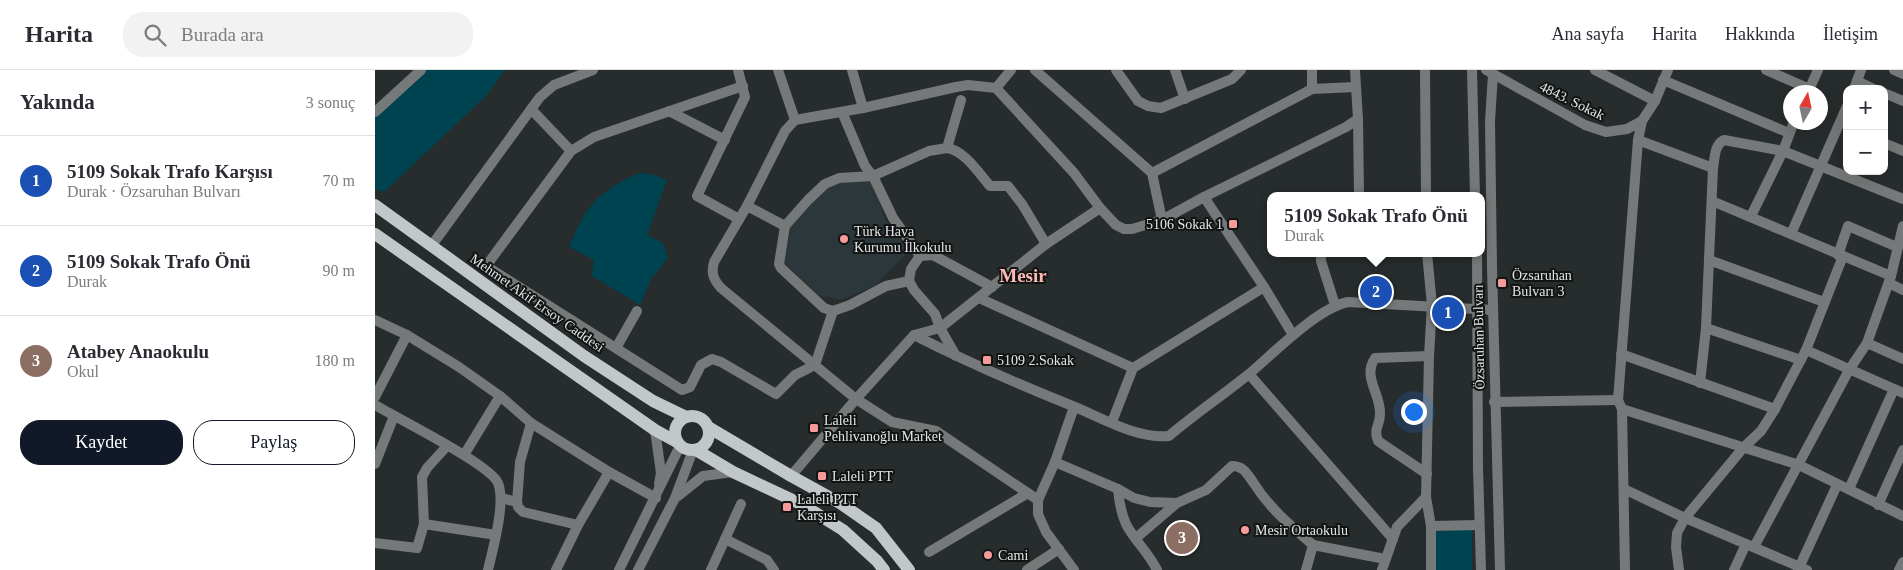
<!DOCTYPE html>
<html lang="tr">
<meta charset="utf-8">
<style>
body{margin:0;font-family:Georgia,serif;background:#f2f2f3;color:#2b2b33}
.controls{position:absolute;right:15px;top:15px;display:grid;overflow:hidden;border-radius:10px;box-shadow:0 5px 20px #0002}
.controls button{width:45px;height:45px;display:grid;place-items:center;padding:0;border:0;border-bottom:1px solid #e1e1e2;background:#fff;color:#2b2b33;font:25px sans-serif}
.compass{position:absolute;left:1408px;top:15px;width:45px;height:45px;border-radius:50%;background:#fff;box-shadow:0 5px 20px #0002;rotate:9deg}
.you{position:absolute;left:1038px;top:341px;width:18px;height:18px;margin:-12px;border:4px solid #fff;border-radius:50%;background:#1a73e8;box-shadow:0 0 0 8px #1a73e833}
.badge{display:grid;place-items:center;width:32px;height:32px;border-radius:50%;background:#111827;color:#fff;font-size:16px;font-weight:700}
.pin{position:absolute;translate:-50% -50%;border:2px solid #fff;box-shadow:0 1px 5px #0006}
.popup{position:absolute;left:892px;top:122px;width:218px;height:65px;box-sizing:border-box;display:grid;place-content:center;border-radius:10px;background:#fff;filter:drop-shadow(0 1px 4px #0005);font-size:16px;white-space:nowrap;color:#7c7c81}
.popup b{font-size:19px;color:#2b2b33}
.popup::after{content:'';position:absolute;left:50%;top:100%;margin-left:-10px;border:10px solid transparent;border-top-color:#fff}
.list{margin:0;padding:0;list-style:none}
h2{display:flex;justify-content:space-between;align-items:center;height:65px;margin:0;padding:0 20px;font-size:21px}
h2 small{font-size:16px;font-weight:400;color:#7c7c81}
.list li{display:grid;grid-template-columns:32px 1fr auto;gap:15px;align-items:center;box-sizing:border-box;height:90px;padding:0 20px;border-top:1px solid #e1e1e2}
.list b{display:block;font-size:19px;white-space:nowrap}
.list p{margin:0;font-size:16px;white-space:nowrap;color:#7c7c81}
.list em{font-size:16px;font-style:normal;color:#7c7c81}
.actions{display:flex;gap:10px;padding:15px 20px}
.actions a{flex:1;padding:11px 0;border:1px solid #111827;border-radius:20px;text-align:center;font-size:18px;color:#111827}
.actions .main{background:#111827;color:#fff}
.icon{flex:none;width:28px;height:28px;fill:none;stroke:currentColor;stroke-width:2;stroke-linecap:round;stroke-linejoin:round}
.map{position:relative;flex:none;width:1528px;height:500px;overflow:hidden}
header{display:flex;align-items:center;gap:30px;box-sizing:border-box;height:70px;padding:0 25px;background:#fff;border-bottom:1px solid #e1e1e2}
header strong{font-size:24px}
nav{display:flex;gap:28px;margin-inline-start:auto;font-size:18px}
.search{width:350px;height:45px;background:#f2f2f3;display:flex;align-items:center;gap:12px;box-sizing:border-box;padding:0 18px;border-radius:20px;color:#7c7c81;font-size:19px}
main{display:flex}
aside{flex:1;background:#fff}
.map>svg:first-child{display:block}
</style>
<header>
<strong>Harita</strong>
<div class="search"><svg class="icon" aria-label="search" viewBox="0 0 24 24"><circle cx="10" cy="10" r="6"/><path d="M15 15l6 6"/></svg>Burada ara</div>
<nav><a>Ana sayfa</a><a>Harita</a><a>Hakkında</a><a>İletişim</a></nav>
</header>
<main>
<aside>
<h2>Yakında<small>3 sonuç</small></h2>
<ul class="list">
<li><span class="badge" style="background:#1a4fb4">1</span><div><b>5109 Sokak Trafo Karşısı</b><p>Durak · Özsaruhan Bulvarı</p></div><em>70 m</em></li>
<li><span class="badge" style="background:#1a4fb4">2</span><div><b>5109 Sokak Trafo Önü</b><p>Durak</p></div><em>90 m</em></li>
<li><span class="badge" style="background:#8d6e63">3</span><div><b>Atabey Anaokulu</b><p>Okul</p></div><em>180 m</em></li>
</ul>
<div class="actions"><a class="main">Kaydet</a><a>Paylaş</a></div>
</aside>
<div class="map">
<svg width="1528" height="500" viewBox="0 0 1528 500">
<rect width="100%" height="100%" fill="#272c2d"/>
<!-- built -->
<path fill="#2b373a" d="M497 108 510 149 534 181 501 215 467 230 443 225 407 191 416 157 431 136 463 111Z"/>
<!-- green -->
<g fill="#004350">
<path d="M48 0H130L110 27 9 122 0 119V48L32 16 41 13Z"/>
<path d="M267 103 279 105 292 110 272 165 288 173 293 188 276 209 265 235 217 206 219 190 194 177C207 147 213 132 242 114 250 109 258 105 267 103Z"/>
<path d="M1097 458V500H1060L1059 462Z"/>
</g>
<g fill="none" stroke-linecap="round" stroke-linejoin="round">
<!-- minor -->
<g stroke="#767979" stroke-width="10">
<path d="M363 0 370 27 322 126 364 149"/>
<path d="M403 0 420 50"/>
<path d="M477 0 488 38"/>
<path d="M660 0 777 103 787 150"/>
<path d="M741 0 763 31 773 36 786 38 857 9 866 0"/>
<path d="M800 0 810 29"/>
<path d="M1050 0 1051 126"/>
<path d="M1220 0 1280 31"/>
<path d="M1391 0 1435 19"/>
<path d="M1519 0 1528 4"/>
<path d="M1288 10 1414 63"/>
<path d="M1482 11 1499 19"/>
<path d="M368 16 219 67 196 81 111 196 307 320 315 317 326 295 337 289 346 292 401 324 420 305 440 295 458 241 449 238 406 198 404 194 410 156 433 130 450 114 464 108 498 106 554 81 572 78 586 30"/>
<path d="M621 18 636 0"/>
<path d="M937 19V0"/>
<path d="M1479 19 1486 0"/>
<path d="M1433 22 1443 0"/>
<path d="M1509 23 1528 31"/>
<path d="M156 39 196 81"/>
<path d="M294 41 350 70"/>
<path d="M0 42 46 0"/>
<path d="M467 42 490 96 498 106 518 148 545 186"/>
<path d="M983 49 984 126"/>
<path d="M1263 70 1338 98"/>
<path d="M1509 73 1528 81"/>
<path d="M572 78C590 81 603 102 615 116H633L647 134 671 174"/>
<path d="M777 103 937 19 980 17"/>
<path d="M829 127 889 217 918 265"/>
<path d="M1337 131 1516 206"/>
<path d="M372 136 410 156"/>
<path d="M1376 146 1408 81 1419 52"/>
<path d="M1416 164 1472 36"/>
<path d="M946 183V191L960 235"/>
<path d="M1463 185 1473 156 1522 177"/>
<path d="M1334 190 1449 232"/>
<path d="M534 211 539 220 560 244 565 258 581 286"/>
<path d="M1514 213 1528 220"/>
<path d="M604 228 758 298"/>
<path d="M458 241 475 235 511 216 534 211 536 199 545 186 558 185 617 217"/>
<path d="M0 250 32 265 84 297 125 326 156 353 234 402 281 428"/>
<path d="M1331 258 1426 290"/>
<path d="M539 265C592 292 645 315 700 337 729 349 762 369 794 366 820 344 848 325 874 304 900 282 941 239 973 232L1118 240"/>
<path d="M1492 273 1528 289"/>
<path d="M241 278 262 241"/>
<path d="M1431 280 1528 323"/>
<path d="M1246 284 1400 339"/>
<path d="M874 304 1018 469"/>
<path d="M1325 313 1331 258 1338 98C1340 88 1339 75 1349 70L1408 81 1528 129"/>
<path d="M0 327 32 265"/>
<path d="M1119 332 1243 330"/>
<path d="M0 335C22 348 116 395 123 413 131 433 118 478 113 500"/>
<path d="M1247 339 1424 395 1528 446"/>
<path d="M737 352 758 298 889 217"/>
<path d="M89 385 125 326"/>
<path d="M680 392 743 419 759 428 775 432 802 433 831 420 857 396C869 396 872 404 878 412 894 438 916 456 938 475L931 500"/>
<path d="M0 394 19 346"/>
<path d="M1052 404 1003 371C998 358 1005 356 1005 344 1006 324 987 307 1000 288L1054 286"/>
<path d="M416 406 481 329 539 265 565 258 671 174 725 138"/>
<path d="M743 419C744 431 746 443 751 454 759 470 774 483 782 500"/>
<path d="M1249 419 1310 448 1432 500"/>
<path d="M1474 419 1519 319"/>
<path d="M1051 427 1056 456V500"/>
<path d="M126 428 142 432 143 437 148 442 203 455"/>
<path d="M663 430 561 361 517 352 481 329 346 218C338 209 336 203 339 192L372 136 410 61 420 50 488 38 581 17 593 15 621 18 699 103 725 138 741 155 749 159H757L787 150 829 127 971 57 983 49 980 0"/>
<path d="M142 432 145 392 156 353"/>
<path d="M1503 435 1528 380"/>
<path d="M49 454 121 465"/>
<path d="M1056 456 1104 455"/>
<path d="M761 468 802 433"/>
<path d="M350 469 392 490 399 500"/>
<path d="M0 473 42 478 49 454 47 407 52 398 72 376"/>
<path d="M938 475 1010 489"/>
<path d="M554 482 653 423"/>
<path d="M181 500 203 455 234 402"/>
<path d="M336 500 366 434"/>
<path d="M652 500 684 479"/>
<path d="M699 500 671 462 663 444V430L680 392 699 337"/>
<path d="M1007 500 1022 457 1051 427 1054 286 1057 235 1052 183"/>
<path d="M1304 500 1301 477 1302 463 1310 448 1368 378 1386 361 1400 339 1431 280 1468 186"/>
<path d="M1423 500 1462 415"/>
<path d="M1524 500 1528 492"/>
</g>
<!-- tertiary -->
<g stroke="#767979" stroke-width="10">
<path d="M1097 0 1100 126"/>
<path d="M1111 0 1210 55 1231 62 1252 59 1267 51"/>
<path d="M1118 4 1115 51 1117 197 1125 500"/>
<path d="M57 175 165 27 179 15 218 0"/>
<path d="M1102 183 1103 397 1106 500"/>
<path d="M280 360 286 403 284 414"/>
<path d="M303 426 328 406 358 402"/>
<path d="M1379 477 1474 300 1492 273 1516 206 1528 156"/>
<path d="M244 500 305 376"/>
<path d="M263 500 300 428 318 380"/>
<path d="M1250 500 1247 339 1243 330 1263 70 1267 51 1280 31 1293 0"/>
<path d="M1359 500 1371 474"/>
</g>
<!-- primary -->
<g stroke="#c2c7c9" stroke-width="12">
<path d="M0 135 209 286 278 331 311 347"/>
<path d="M0 164 280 360 302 372"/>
<circle cx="317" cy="363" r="17"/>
<path d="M333 357 416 406 465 433 501 458 534 500"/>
<path d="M321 380 358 402 428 435 468 460 502 491 509 500"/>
</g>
</g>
<!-- markers -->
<g fill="#f59b99" stroke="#121414" stroke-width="2">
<rect x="853" y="149" width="10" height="10" rx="2.5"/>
<circle cx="469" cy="169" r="5"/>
<rect x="1122" y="208" width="10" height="10" rx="2.5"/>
<rect x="607" y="285" width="10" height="10" rx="2.5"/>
<rect x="434" y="353" width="10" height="10" rx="2.5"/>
<rect x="442" y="401" width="10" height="10" rx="2.5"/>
<rect x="407" y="432" width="10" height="10" rx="2.5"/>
<circle cx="870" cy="460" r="5"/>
<circle cx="613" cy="485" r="5"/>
</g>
<g text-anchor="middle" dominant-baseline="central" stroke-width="4" stroke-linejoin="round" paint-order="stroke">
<!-- street labels -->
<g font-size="14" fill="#e3e6e7" stroke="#121414">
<text transform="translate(1197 31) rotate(26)">4843. Sokak</text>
<text transform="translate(162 233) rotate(35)">Mehmet Akif Ersoy Caddesi</text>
<text transform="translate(1104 267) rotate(-91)">Özsaruhan Bulvarı</text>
</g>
<!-- poi labels -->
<g font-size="14" fill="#e3e6e7" stroke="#121414" text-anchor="start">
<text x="848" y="154" text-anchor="end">5106 Sokak 1</text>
<text x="479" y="161">Türk Hava<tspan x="479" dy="16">Kurumu İlkokulu</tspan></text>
<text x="1137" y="205">Özsaruhan<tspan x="1137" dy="16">Bulvarı 3</tspan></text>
<text x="622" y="290">5109 2.Sokak</text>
<text x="449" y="350">Laleli<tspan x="449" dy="16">Pehlivanoğlu Market</tspan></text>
<text x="457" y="406">Laleli PTT</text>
<text x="422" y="429">Laleli PTT<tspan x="422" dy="16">Karşısı</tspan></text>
<text x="880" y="460">Mesir Ortaokulu</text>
<text x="623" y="485">Cami</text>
</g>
<!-- district labels -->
<g font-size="19" font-weight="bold" fill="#fdb9b6" stroke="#121414">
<text x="648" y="205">Mesir</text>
</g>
</g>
</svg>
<div class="controls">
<button>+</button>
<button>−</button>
</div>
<svg class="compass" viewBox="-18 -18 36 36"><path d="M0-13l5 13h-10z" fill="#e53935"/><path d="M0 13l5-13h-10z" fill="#7c7c81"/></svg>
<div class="you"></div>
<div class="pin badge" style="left:1073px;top:243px;background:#1a4fb4">1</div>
<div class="pin badge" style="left:1001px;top:222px;background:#1a4fb4">2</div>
<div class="popup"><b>5109 Sokak Trafo Önü</b>Durak</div>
<div class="pin badge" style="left:807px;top:468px;background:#8d6e63">3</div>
</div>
</main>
